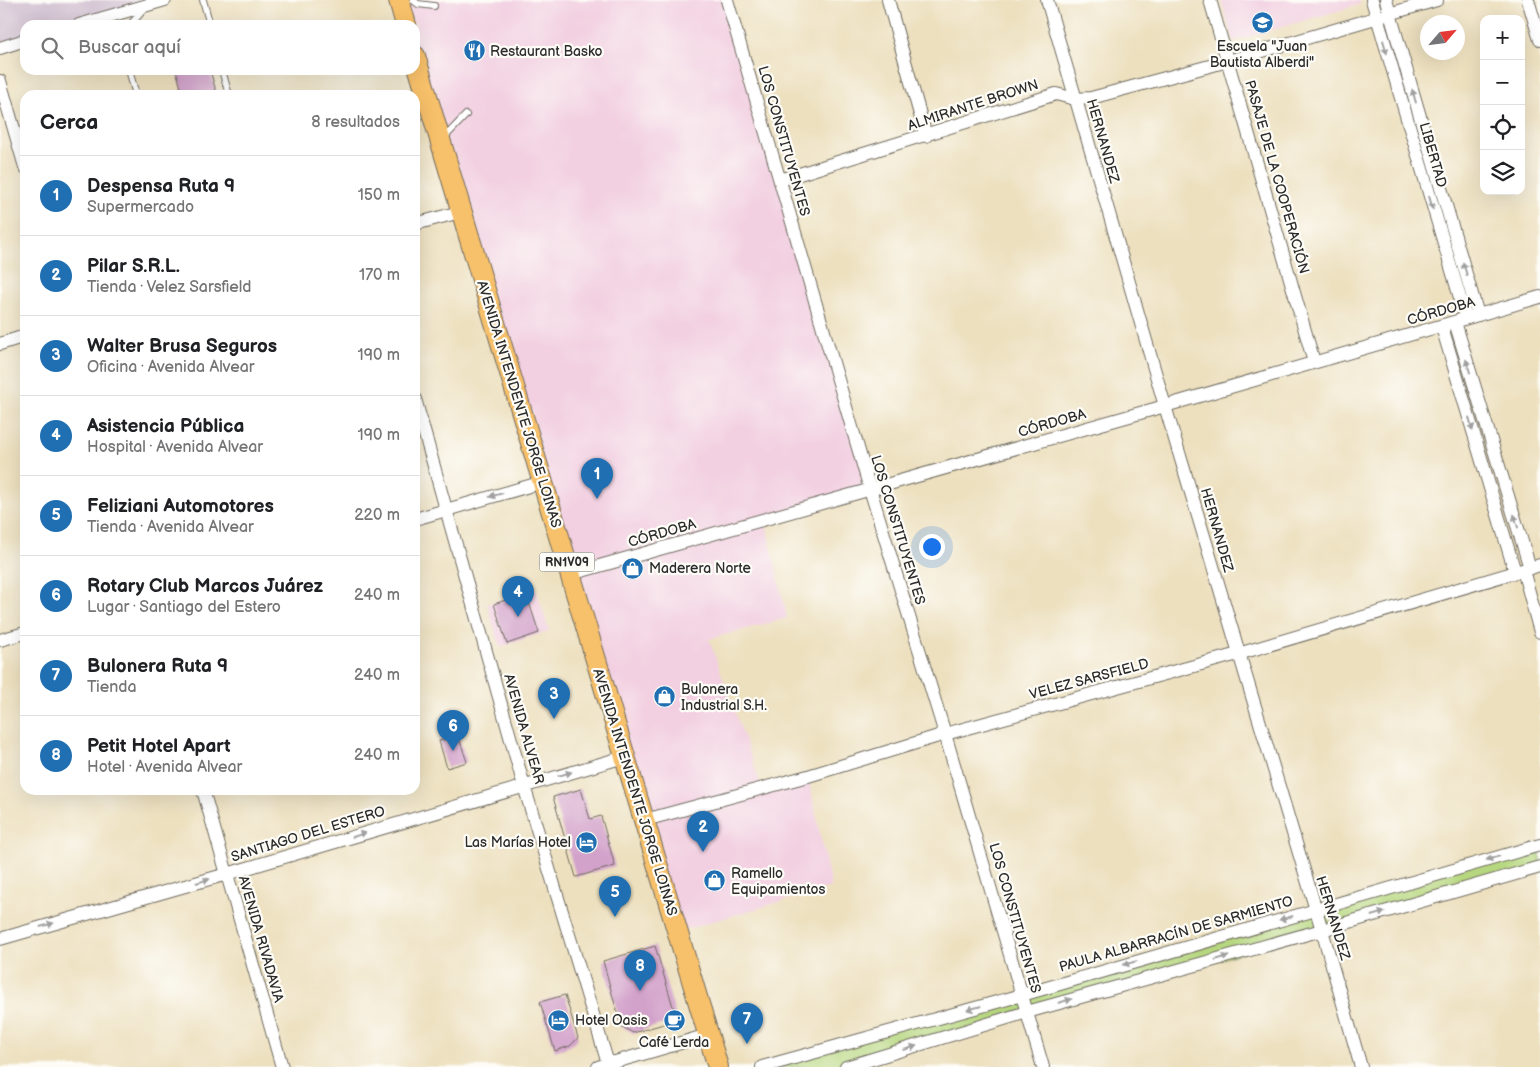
<!DOCTYPE html>
<html lang="es">
<meta charset="utf-8">
<style>
body{margin:0;font-family:"Balsamiq Sans",sans-serif;background:#f2f2f2;color:#202124}
.controls{position:absolute;right:15px;top:15px;display:grid;overflow:hidden;border-radius:10px;box-shadow:0 5px 20px #0002}
.controls button{width:45px;height:45px;display:grid;place-items:center;padding:0;border:0;border-bottom:1px solid #e0e0e0;background:#fff;color:#202124;font:25px sans-serif}
.compass{position:absolute;left:1420px;top:15px;width:45px;height:45px;border-radius:50%;background:#fff;box-shadow:0 5px 20px #0002;rotate:62deg}
.you{position:absolute;left:931px;top:546px;width:18px;height:18px;margin:-12px;border:4px solid #fff;border-radius:50%;background:#1a73e8;box-shadow:0 0 0 8px #1a73e833}
.badge{display:grid;place-items:center;width:32px;height:32px;border-radius:50%;background:#1f6fb2;color:#fff;font-size:16px;font-weight:700}
.pin{position:absolute;translate:-50% -41px;filter:drop-shadow(0 1px 2px #0008)}
.pin::after{content:'';position:absolute;top:26px;width:18px;height:15px;background:inherit;clip-path:polygon(0 0,100% 0,50% 100%)}
.list{margin:0;padding:0;list-style:none}
h2{display:flex;justify-content:space-between;align-items:center;height:65px;margin:0;padding:0 20px;font-size:21px}
h2 small{font-size:16px;font-weight:400;color:#757577}
.list li{display:grid;grid-template-columns:32px 1fr auto;gap:15px;align-items:center;box-sizing:border-box;height:80px;padding:0 20px;border-top:1px solid #e0e0e0}
.list b{display:block;font-size:19px;white-space:nowrap}
.list p{margin:0;font-size:16px;white-space:nowrap;color:#757577}
.list em{font-size:16px;font-style:normal;color:#757577}
.icon{flex:none;width:28px;height:28px;fill:none;stroke:currentColor;stroke-width:2;stroke-linecap:round;stroke-linejoin:round}
.map{position:relative;flex:none;width:1540px;height:1067px;overflow:hidden}
.search{position:absolute;background:#fff;box-shadow:0 5px 20px #0002;left:20px;top:20px;width:400px;height:55px;display:flex;align-items:center;gap:12px;box-sizing:border-box;padding:0 18px;border-radius:15px;color:#757577;font-size:19px}
.panel{position:absolute;background:#fff;box-shadow:0 5px 20px #0002;left:20px;top:90px;width:400px;height:705px;border-radius:15px}
.map>svg:first-child{display:block}
</style>
<div class="map">
<svg width="1540" height="1067" viewBox="0 0 1540 1067">
<rect width="100%" height="100%" fill="#fdfcf7"/>
<filter id="ink" filterUnits="userSpaceOnUse"><feTurbulence type="fractalNoise" baseFrequency=".02" numOctaves="2"/><feDisplacementMap in="SourceGraphic" scale="10" xChannelSelector="R" yChannelSelector="G"/><feConvolveMatrix kernelMatrix="1 2 1 2 8 2 1 2 1" color-interpolation-filters="sRGB"/></filter>
<filter id="wash" filterUnits="userSpaceOnUse"><feTurbulence type="fractalNoise" baseFrequency=".0096" numOctaves="4" result="noise"/><feDisplacementMap in="SourceGraphic" scale="20" xChannelSelector="R" yChannelSelector="G"/><feGaussianBlur stdDeviation="1.12" result="paint"/><feColorMatrix in="noise" values="0 0 0 0 0 0 0 0 0 0 0 0 0 0 0 0 0 1.4 0 .05"/><feComposite in="paint" operator="in"/></filter>
<g filter="url(#wash)">
<rect width="100%" height="100%" fill="#ede0bf"/>
<!-- built -->
<g fill="#f2cfe1">
<path d="M399 0H727L870 489 765 519 787 618 709 639 762 788 808 776 831 887 676 932 415 56V25Z"/>
<path d="M1221 0H1360L1358 5 1233 41Z"/>
<path d="M536 588 549 631 500 647 487 604Z"/>
</g>
<!-- industrial -->
<path fill="#cfbdcf" d="M0 0H165L79 25H25V40L0 48Z"/>
<!-- green -->
<path fill="#b6d77f" stroke="#708155" d="M1540 845V867L846 1067H762Z"/>
<g id="blocks">
<!-- building -->
<g fill="#d3a2cb">
<path d="M176 70H210L217 95H183Z"/>
<path d="M526 593 539 633 507 644 494 604Z"/>
<path d="M458 735 467 762 447 768 439 741Z"/>
<path d="M581 789 590 819 601 816 615 866 576 877 553 797Z"/>
<path d="M655 946 677 1020 633 1033 621 1026 603 961Z"/>
<path d="M565 995 578 1038 570 1046 555 1051 540 1002Z"/>
</g>
</g>
</g>
<g filter="url(#ink)">
<use href="#blocks" fill-opacity="0" stroke="#6f6a5f" stroke-width="1"/>
<g fill="none" stroke-linecap="round" stroke-linejoin="round">
<defs>
<g id="service">
<path d="M203 0 210 25"/>
<path d="M413 0 418 4 434 6"/>
<path d="M130 25 146 7"/>
<path d="M129 70 136 95"/>
<path d="M222 70 229 95"/>
<path d="M444 138 466 115"/>
</g>
<g id="minor">
<path d="M727 0 870 489 945 734 1043 1067"/>
<path d="M888 0 926 136"/>
<path d="M1047 0 1165 406 1322 930 1361 1067"/>
<path d="M1210 0 1314 362"/>
<path d="M1372 0 1466 318"/>
<path d="M1386 0 1478 315"/>
<path d="M1528 0 1540 40"/>
<path d="M79 25 165 0"/>
<path d="M0 48 25 40"/>
<path d="M0 81 25 167"/>
<path d="M780 180 1056 94 1075 99 1091 98 1228 61 1437 0"/>
<path d="M415 224 460 212"/>
<path d="M1455 322 1530 568"/>
<path d="M1442 327 1515 572"/>
<path d="M0 344 25 336"/>
<path d="M415 399 524 786 609 1067"/>
<path d="M415 519 543 482"/>
<path d="M1523 570 1540 632"/>
<path d="M571 574 1165 406 1540 297"/>
<path d="M0 640 25 633"/>
<path d="M203 790 282 1067"/>
<path d="M645 820 808 776 945 734 1238 654 1540 565"/>
<path d="M0 939 227 874 624 757"/>
<path d="M598 1067 708 1035"/>
<path d="M762 1067 1022 995 1540 845"/>
<path d="M846 1067 1027 1012 1322 930 1540 867"/>
</g>
<g id="primary">
<path d="M399 0 406 25"/>
<path d="M415 56 718 1067"/>
</g>
</defs>
<!-- service casing -->
<use href="#service" stroke="#6f6a5f" stroke-width="8"/>
<!-- minor casing -->
<use href="#minor" stroke="#6f6a5f" stroke-width="14"/>
<!-- primary casing -->
<use href="#primary" stroke="#6f6a5f" stroke-width="22"/>
<!-- service -->
<use href="#service" stroke="#fff" stroke-width="6"/>
<!-- minor -->
<use href="#minor" stroke="#fff" stroke-width="12"/>
<!-- primary -->
<use href="#primary" stroke="#f7c06b" stroke-width="20"/>
</g>
<!-- one-way arrows -->
<defs><path id="oneway-solid" d="M-6-.8H1V-3.2L6.5 0L1 3.2V.8H-6Z" transform="scale(1.25)"/></defs>
<g fill="#a0a0a0">
<use href="#oneway-solid" transform="translate(1385 47) rotate(74)"/>
<use href="#oneway-solid" transform="translate(1414 96) rotate(-106)"/>
<use href="#oneway-solid" transform="translate(1431 203) rotate(74)"/>
<use href="#oneway-solid" transform="translate(1465 269) rotate(-106)"/>
<use href="#oneway-solid" transform="translate(1468 366) rotate(-107)"/>
<use href="#oneway-solid" transform="translate(1471 424) rotate(74)"/>
<use href="#oneway-solid" transform="translate(496 495) rotate(164)"/>
<use href="#oneway-solid" transform="translate(1516 521) rotate(-107)"/>
<use href="#oneway-solid" transform="translate(565 774) rotate(-16)"/>
<use href="#oneway-solid" transform="translate(359 835) rotate(-17)"/>
<use href="#oneway-solid" transform="translate(1493 858) rotate(164)"/>
<use href="#oneway-solid" transform="translate(203 881) rotate(-16)"/>
<use href="#oneway-solid" transform="translate(1378 914) rotate(-16)"/>
<use href="#oneway-solid" transform="translate(1286 918) rotate(164)"/>
<use href="#oneway-solid" transform="translate(47 925) rotate(-16)"/>
<use href="#oneway-solid" transform="translate(1222 958) rotate(-16)"/>
<use href="#oneway-solid" transform="translate(1130 963) rotate(164)"/>
<use href="#oneway-solid" transform="translate(1065 1001) rotate(-16)"/>
<use href="#oneway-solid" transform="translate(974 1008) rotate(164)"/>
<use href="#oneway-solid" transform="translate(910 1048) rotate(-17)"/>
</g>
</g>
<!-- icons -->
<defs>
<symbol id="school-disc" viewBox="-11 -11 22 22"><circle r="9.5" fill="#1f6fb2" stroke="#fdfcf7"/><path d="M0-5L7-2L0 1L-7-2ZM-4 1L0 2.5L4 1V4Q0 6-4 4Z" fill="#fff"/></symbol>
<symbol id="restaurant-disc" viewBox="-11 -11 22 22"><circle r="9.5" fill="#1f6fb2" stroke="#fdfcf7"/><path d="M-5-6h1v4h1v-4h1v4h1v-4h1v5L-1.5 .5V6h-2V.5L-5-1ZM5-6V6H3V1.5H1.5Q1.5-4 5-6Z" fill="#fff"/></symbol>
<symbol id="shop-disc" viewBox="-11 -11 22 22"><circle r="9.5" fill="#1f6fb2" stroke="#fdfcf7"/><path d="M-5-2.5h2.3a2.7 3.5 0 0 1 5.4 0H5L5.5 6h-11ZM-1.5-2.5h3a1.5 2.3 0 0 0-3 0Z" fill="#fff"/></symbol>
<symbol id="hotel-disc" viewBox="-11 -11 22 22"><circle r="9.5" fill="#1f6fb2" stroke="#fdfcf7"/><path d="M-6-4.5h1.5V1H6V5H4.5V3h-9V5H-6ZM-4 0a1.8 1.8 0 1 1 3.6 0ZM.5 0V-2.5h3Q6-2.5 6 0Z" fill="#fff"/></symbol>
<symbol id="cafe-disc" viewBox="-11 -11 22 22"><circle r="9.5" fill="#1f6fb2" stroke="#fdfcf7"/><path d="M-5.5-4.5H6V0H3Q3 3.5 0 3.5H-2.5Q-5.5 3.5-5.5 0ZM3-3.2v2h1.7v-2ZM-6 4.5H4V6H-6Z" fill="#fff"/></symbol>
</defs>
<g fill-rule="evenodd">
<use href="#school-disc" x="1250" y="10" width="25" height="25"/>
<use href="#restaurant-disc" x="462" y="38" width="25" height="25"/>
<use href="#shop-disc" x="620" y="556" width="25" height="25"/>
<use href="#shop-disc" x="652" y="684" width="25" height="25"/>
<use href="#hotel-disc" x="574" y="830" width="25" height="25"/>
<use href="#shop-disc" x="702" y="868" width="25" height="25"/>
<use href="#hotel-disc" x="546" y="1008" width="25" height="25"/>
<use href="#cafe-disc" x="662" y="1008" width="25" height="25"/>
</g>
<g text-anchor="middle" dominant-baseline="central" stroke-width="4.5" stroke-linejoin="round" paint-order="stroke">
<!-- shield labels -->
<rect fill="#fdfcf7" stroke="#6a6a68" stroke-width="1" x="539.5" y="552.5" width="55" height="19" rx="4"/>
<g font-size="12" font-weight="bold" fill="#2b2b2b">
<text x="567" y="562">RN1V09</text>
</g>
<!-- poi labels -->
<g font-size="14" fill="#2b2b2b" stroke="#fdfcf7" text-anchor="start">
<text x="1262" y="46" text-anchor="middle">Escuela "Juan<tspan x="1262" dy="16">Bautista Alberdi"</tspan></text>
<text x="490" y="51">Restaurant Basko</text>
<text x="649" y="568">Maderera Norte</text>
<text x="681" y="689">Bulonera<tspan x="681" dy="16">Industrial S.H.</tspan></text>
<text x="571" y="842" text-anchor="end">Las Marías Hotel</text>
<text x="731" y="873">Ramello<tspan x="731" dy="16">Equipamientos</tspan></text>
<text x="575" y="1020">Hotel Oasis</text>
<text x="674" y="1042" text-anchor="middle">Café Lerda</text>
</g>
<!-- street labels -->
<g font-size="14" fill="#2b2b2b" stroke="#fdfcf7">
<text transform="translate(973 105) rotate(-18)">ALMIRANTE BROWN</text>
<text transform="translate(784 141) rotate(74)">LOS CONSTITUYENTES</text>
<text transform="translate(1103 141) rotate(74)">HERNANDEZ</text>
<text transform="translate(1433 155) rotate(74)">LIBERTAD</text>
<text transform="translate(1277 177) rotate(74)">PASAJE DE LA COOPERACIÓN</text>
<text transform="translate(1441 311) rotate(-16)">CÓRDOBA</text>
<text transform="translate(519 404) rotate(73)">AVENIDA INTENDENTE JORGE LOINAS</text>
<text transform="translate(1052 423) rotate(-16)">CÓRDOBA</text>
<text transform="translate(898 530) rotate(73)">LOS CONSTITUYENTES</text>
<text transform="translate(1217 530) rotate(74)">HERNANDEZ</text>
<text transform="translate(662 533) rotate(-16)">CÓRDOBA</text>
<text transform="translate(1089 679) rotate(-15)">VELEZ SARSFIELD</text>
<text transform="translate(524 729) rotate(74)">AVENIDA ALVEAR</text>
<text transform="translate(635 792) rotate(73)">AVENIDA INTENDENTE JORGE LOINAS</text>
<text transform="translate(308 834) rotate(-17)">SANTIAGO DEL ESTERO</text>
<text transform="translate(1015 918) rotate(74)">LOS CONSTITUYENTES</text>
<text transform="translate(1333 918) rotate(73)">HERNANDEZ</text>
<text transform="translate(1176 934) rotate(-16)">PAULA ALBARRACÍN DE SARMIENTO</text>
<text transform="translate(261 939) rotate(74)">AVENIDA RIVADAVIA</text>
</g>
</g>
</svg>
<div class="controls">
<button>+</button>
<button>−</button>
<button><svg class="icon" aria-label="locate" viewBox="0 0 24 24"><circle cx="12" cy="12" r="6"/><path d="M12 2v4M12 18v4M2 12h4M18 12h4"/></svg></button>
<button><svg class="icon" aria-label="layers" viewBox="0 0 24 24"><path d="M12 4l9 5-9 5-9-5zM3 14l9 5 9-5"/></svg></button>
</div>
<svg class="compass" viewBox="-18 -18 36 36"><path d="M0-13l5 13h-10z" fill="#e53935"/><path d="M0 13l5-13h-10z" fill="#757577"/></svg>
<div class="you"></div>
<div class="pin badge" style="left:597px;top:499px">1</div>
<div class="pin badge" style="left:703px;top:852px">2</div>
<div class="pin badge" style="left:554px;top:719px">3</div>
<div class="pin badge" style="left:518px;top:617px">4</div>
<div class="pin badge" style="left:615px;top:917px">5</div>
<div class="pin badge" style="left:453px;top:751px">6</div>
<div class="pin badge" style="left:747px;top:1044px">7</div>
<div class="pin badge" style="left:640px;top:991px">8</div>
<div class="search"><svg class="icon" aria-label="search" viewBox="0 0 24 24"><circle cx="10" cy="10" r="6"/><path d="M15 15l6 6"/></svg>Buscar aquí</div>
<section class="panel">
<h2>Cerca<small>8 resultados</small></h2>
<ul class="list">
<li><span class="badge">1</span><div><b>Despensa Ruta 9</b><p>Supermercado</p></div><em>150 m</em></li>
<li><span class="badge">2</span><div><b>Pilar S.R.L.</b><p>Tienda · Velez Sarsfield</p></div><em>170 m</em></li>
<li><span class="badge">3</span><div><b>Walter Brusa Seguros</b><p>Oficina · Avenida Alvear</p></div><em>190 m</em></li>
<li><span class="badge">4</span><div><b>Asistencia Pública</b><p>Hospital · Avenida Alvear</p></div><em>190 m</em></li>
<li><span class="badge">5</span><div><b>Feliziani Automotores</b><p>Tienda · Avenida Alvear</p></div><em>220 m</em></li>
<li><span class="badge">6</span><div><b>Rotary Club Marcos Juárez</b><p>Lugar · Santiago del Estero</p></div><em>240 m</em></li>
<li><span class="badge">7</span><div><b>Bulonera Ruta 9</b><p>Tienda</p></div><em>240 m</em></li>
<li><span class="badge">8</span><div><b>Petit Hotel Apart</b><p>Hotel · Avenida Alvear</p></div><em>240 m</em></li>
</ul>
</section>
</div>
